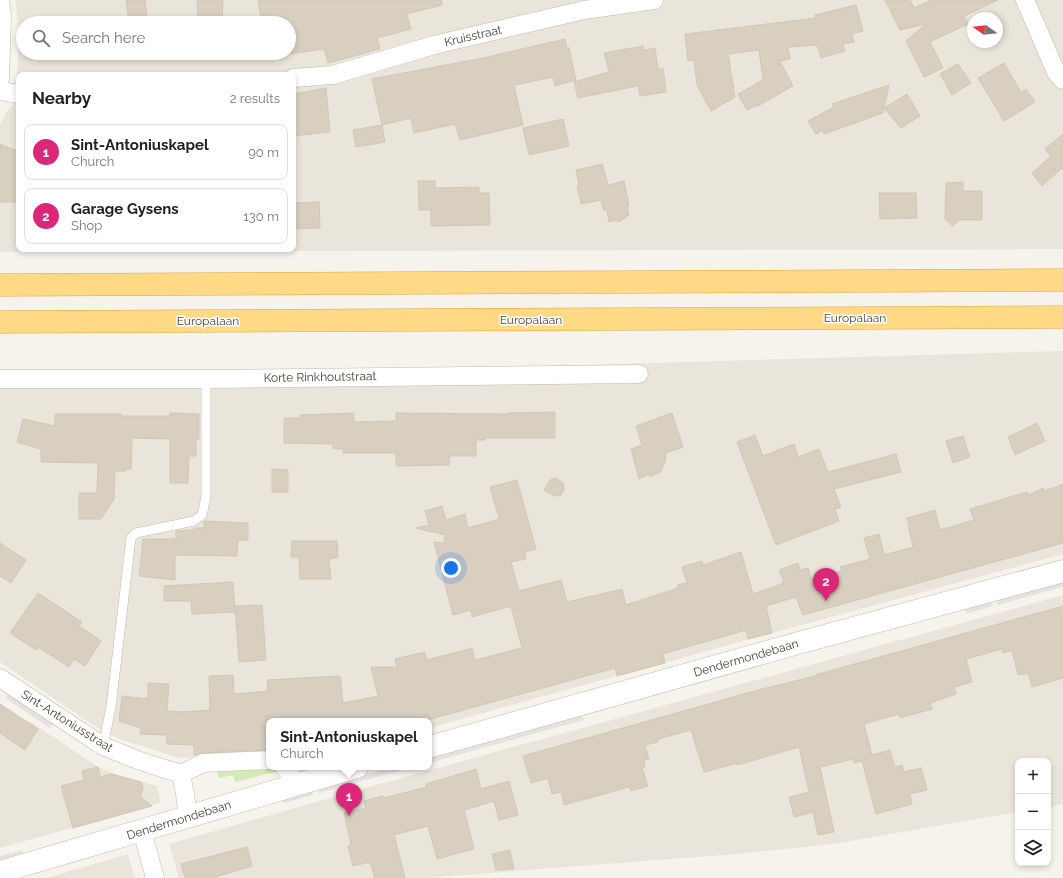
<!DOCTYPE html>
<meta charset="utf-8">
<style>
body{margin:0;font-family:Raleway,sans-serif;background:#f6f6f6;color:#222}
.controls{position:absolute;right:12px;bottom:12px;display:grid;overflow:hidden;border-radius:8px;box-shadow:0 2px 6px #0003}
.controls button{width:36px;height:36px;display:grid;place-items:center;padding:0;border:0;border-bottom:1px solid #e0e0e0;background:#fff;color:#222;font:20px sans-serif}
.compass{position:absolute;left:967px;top:12px;width:36px;height:36px;border-radius:50%;background:#fff;box-shadow:0 2px 6px #0003;rotate:285deg}
.you{position:absolute;left:451px;top:568px;width:14px;height:14px;margin:-10px;border:3px solid #fff;border-radius:50%;background:#1a73e8;box-shadow:0 0 0 6px #1a73e833}
.badge{display:grid;place-items:center;width:26px;height:26px;border-radius:50%;background:#db2777;color:#fff;font-size:13px;font-weight:700}
.pin{position:absolute;translate:-50% -33px;filter:drop-shadow(0 1px 2px #0008)}
.pin::after{content:'';position:absolute;top:21px;width:14px;height:12px;background:inherit;clip-path:polygon(0 0,100% 0,50% 100%)}
.popup{position:absolute;left:266px;top:718px;width:166px;height:52px;box-sizing:border-box;display:grid;place-content:center;border-radius:8px;background:#fff;filter:drop-shadow(0 1px 3px #0005);font-size:13px;white-space:nowrap;color:#767676}
.popup b{font-size:15px;color:#222}
.popup::after{content:'';position:absolute;left:50%;top:100%;margin-left:-8px;border:8px solid transparent;border-top-color:#fff}
.list{margin:0;padding:0;list-style:none}
h2{display:flex;justify-content:space-between;align-items:center;height:52px;margin:0;padding:0 16px;font-size:17px}
h2 small{font-size:13px;font-weight:400;color:#767676}
.list li{display:grid;grid-template-columns:26px 1fr auto;gap:12px;align-items:center;box-sizing:border-box;height:56px;margin:0 8px 8px;padding:0 8px;border:1px solid #e0e0e0;border-radius:8px}
.list b{display:block;font-size:15px;white-space:nowrap}
.list p{margin:0;font-size:13px;white-space:nowrap;color:#767676}
.list em{font-size:13px;font-style:normal;color:#767676}
.icon{flex:none;width:22px;height:22px;fill:none;stroke:currentColor;stroke-width:2;stroke-linecap:round;stroke-linejoin:round}
.map{position:relative;flex:none;width:1063px;height:878px;overflow:hidden}
.search{position:absolute;background:#fff;box-shadow:0 2px 6px #0003;left:16px;top:16px;width:280px;height:44px;display:flex;align-items:center;gap:10px;box-sizing:border-box;padding:0 14px;border-radius:22px;color:#767676;font-size:15px}
.panel{position:absolute;background:#fff;box-shadow:0 2px 6px #0003;left:16px;top:72px;width:280px;height:180px;border-radius:8px}
.map>svg:first-child{display:block}
</style>
<div class="map">
<svg width="1063" height="878" viewBox="0 0 1063 878">
<rect width="100%" height="100%" fill="#f6f3ec"/>
<!-- residential -->
<g fill="#eae5da" fill-rule="evenodd">
<path d="M16 0H1063V249L0 252V125L9 108 13 106 18 64V28ZM973 18H997V42H973ZM23 23H289V53H23ZM19 75H293V249H19Z"/>
<path d="M1063 351V554L772 633 429 728V721H269V751L179 758 119 739 96 727 0 662V382Z"/>
<path d="M1063 595V804L1048 807V761H1018V812L833 844 736 854 425 878H179L169 844 344 794Z"/>
<path d="M0 704 28 723 29 721 34 724 98 767 121 776 157 786 161 803 0 848Z"/>
<path d="M128 854 135 878H46Z"/>
</g>
<!-- green -->
<path fill="#d2eab5" d="M269 767H278L282 770 235 782 233 775 219 778 217 772 267 769Z"/>
<!-- parking -->
<g fill="#e5e3e0">
<path d="M1063 581V587L998 605 997 599Z"/>
<path d="M991 601 993 606 966 614 965 608Z"/>
<path d="M8 694 53 723 50 728 5 698Z"/>
<path d="M582 714 584 720 429 763V757Z"/>
<path d="M392 767H413L319 793 317 788Z"/>
<path d="M312 789 313 795 284 803 282 798Z"/>
<path d="M22 850 23 856 0 862V856Z"/>
</g>
<!-- building -->
<g fill="#d8cfc1" stroke="#d3c7b4">
<path d="M126 0H145L148 23H129Z"/>
<path d="M197 0H223L222 23H201V22H198Z"/>
<path d="M258 0H442V5L407 14 411 29 377 38 380 49 328 63 324 49 289 54V23H262Z"/>
<path d="M885 0H910L914 8 931 0H998L964 16 968 24 930 42 943 68 924 77 906 41 926 24 900 30Z"/>
<path d="M856 5 863 31 852 34 854 42 843 44 845 51 821 58 817 45 788 47 790 59 780 61 793 86 758 106V105L747 110 738 94 763 80 759 50 728 54 735 97 711 111 697 85 694 60 688 61 685 34 816 18 815 15Z"/>
<path d="M565 39 567 48H569L576 80 555 86 553 77 514 85 523 125 460 140 455 124 414 133 411 118 382 125 372 79 483 58Z"/>
<path d="M643 46 644 50 655 48 658 69 663 68 666 92 640 96 638 86 578 98 574 82 609 72 604 53Z"/>
<path d="M1004 63 1021 92 1026 89 1035 102 1004 121 978 78Z"/>
<path d="M958 64 971 83 952 95 940 74Z"/>
<path d="M889 85 884 108 907 94 920 116 901 128 884 108 883 113 824 134 823 130 816 134 808 121 834 107 832 104Z"/>
<path d="M326 88 330 132 293 136V94Z"/>
<path d="M563 119 569 146 529 155 523 128Z"/>
<path d="M382 125 385 142 356 147 353 130Z"/>
<path d="M1063 134V170L1062 168 1042 186 1032 173 1051 156 1045 149Z"/>
<path d="M0 144 19 152V202H0Z"/>
<path d="M602 164 608 185 624 181 629 205 627 206 629 215 619 222 616 220 609 222 607 210 604 211 601 200 581 204 577 186 579 185 576 170Z"/>
<path d="M418 181H435V188L479 187V193H489L490 225 431 226V210H419Z"/>
<path d="M963 182V191H982V220H959L953 226 945 219 946 183Z"/>
<path d="M879 193H916L917 218 880 219Z"/>
<path d="M319 202 320 228 293 229V203Z"/>
<path d="M555 412V438H485V440H476V456H450L449 465 396 466V453H343V449H333V444L284 443V418H301L300 415 354 413V422L396 421V413L508 414V413Z"/>
<path d="M170 413 199 414V439H196V456H189L188 483H170V439L132 438 131 469H126V471H115L114 499 101 519H79V493H97L98 463 41 462V449L17 442 23 419 55 426V414H121V416H170Z"/>
<path d="M672 413 683 447 666 453 665 462 660 472 650 477 649 474 639 479 631 449 642 445 636 426Z"/>
<path d="M1037 423 1045 441 1015 455 1008 437Z"/>
<path d="M755 435 763 456 794 444 798 457 819 449 828 472 896 454 901 472 834 489 841 507 835 509 839 521 776 545 737 442Z"/>
<path d="M963 436 970 457 953 463 946 441Z"/>
<path d="M272 469 288 470V492H272Z"/>
<path d="M556 478 563 483 564 489 561 495 554 496 544 490 550 480Z"/>
<path d="M517 480 536 549 525 552 526 559 511 562 519 591 561 580 567 602 622 589 626 605 678 588 677 585 687 583 682 567 702 561 703 565 741 552 753 594 784 583 779 570 798 563 800 570 808 568 811 579 842 571 840 567 870 559 864 538 879 534 884 555 913 547 908 525H909L907 518 935 510 940 530 974 520 970 509 1027 492 1029 495 1043 488 1045 491 1063 484V543L803 615 796 597 766 606 772 633 748 639 746 630 663 654 665 663 617 676 615 668 424 721H269V750L203 753 194 755V745L166 744 167 735 140 734 141 728 119 721 122 696 148 699V683L169 684 167 711 184 712 210 710 209 676 233 675 234 694 268 691 267 680 340 676 343 703 378 696 371 667H397L395 659 425 652 427 660 472 648 475 660 522 648 511 606 472 617 471 610 453 615 434 542 444 543 445 535 416 528 429 525 425 511 442 506 446 520 465 514 468 528 499 519 490 487Z"/>
<path d="M204 521 248 523V540H238L237 556 175 555V580L139 576 143 539H176V531L194 530V528H204Z"/>
<path d="M292 541H337L338 557 329 559 331 579H300L299 557H291Z"/>
<path d="M0 543 26 560 11 583 0 576Z"/>
<path d="M233 582 235 612 192 614 191 601H164V586Z"/>
<path d="M38 593 79 620 82 622 79 626 101 641 85 666 74 659 69 667 38 647 36 650 10 633Z"/>
<path d="M262 605 266 660 239 662 235 606Z"/>
<path d="M1063 606V678L1032 687 1028 673 1018 675 1012 650 1003 653 1002 649 966 659 972 682 954 687 956 694 930 703 932 709 900 718 899 714 864 724 872 755 890 750 895 767 902 765 904 772 921 768 927 790 910 794 912 804 876 814 862 761 854 763 853 759 820 767 834 832 818 835 813 812 794 817 789 797 809 792 799 747 737 765V763L704 772 691 730 658 739V742L645 745 649 759 644 760 645 767H642L648 786 631 791 629 787 564 805 561 792 552 794 548 778 531 783 523 756 758 690 815 676V675Z"/>
<path d="M0 704 38 729 25 750 0 733Z"/>
<path d="M98 767 100 777 111 774 141 782 143 789 140 796 152 806 73 828 61 786 84 780 82 771Z"/>
<path d="M476 769 481 789 509 781 518 815 499 820 494 801 464 810 474 849 437 859 428 826 394 835 405 878H375L370 862 353 866 348 846 351 845 344 813 366 808 364 801 383 796 384 798 427 787 426 784Z"/>
<path d="M247 847 252 866 212 878H185L181 864Z"/>
<path d="M510 850 514 869 496 870 492 854Z"/>
</g>
<g fill="none" stroke-linecap="round" stroke-linejoin="round">
<defs>
<path id="service" d="M103 746 111 707 131 538 136 533 194 521 202 515 206 497V379"/>
<g id="minor">
<path d="M1025 0 1056 72 1063 80"/>
<path d="M293 78 333 75 434 45 584 10 654 0"/>
<path d="M0 79 2 17 0 0"/>
<path d="M0 91 19 94"/>
<path d="M0 379H206L639 374"/>
<path d="M0 678 103 746 140 761 181 774 185 794 188 817"/>
<path d="M284 767 298 784"/>
<path d="M181 774 203 763 269 760"/>
<path d="M142 831 155 878"/>
</g>
<g id="tertiary">
<path d="M429 747 802 642 1063 571"/>
<path d="M0 872 357 767"/>
</g>
<g id="trunk">
<path d="M0 285 1063 280"/>
<path d="M0 322 1063 317"/>
</g>
</defs>
<!-- service casing -->
<use href="#service" stroke="#c2bbae" stroke-width="10"/>
<!-- minor casing -->
<use href="#minor" stroke="#c2bbae" stroke-width="19"/>
<!-- tertiary casing -->
<use href="#tertiary" stroke="#c2bbae" stroke-width="23"/>
<!-- trunk casing -->
<use href="#trunk" stroke="#e0a43c" stroke-width="23"/>
<!-- service -->
<use href="#service" stroke="#fff" stroke-width="9"/>
<!-- minor -->
<use href="#minor" stroke="#fff" stroke-width="18"/>
<!-- tertiary -->
<use href="#tertiary" stroke="#fff" stroke-width="22"/>
<!-- trunk -->
<use href="#trunk" stroke="#ffd985" stroke-width="22"/>
</g>
<g text-anchor="middle" dominant-baseline="central" stroke-width="3" stroke-linejoin="round" paint-order="stroke">
<!-- street labels -->
<g font-size="12" fill="#4b4439" stroke="#fff">
<text transform="translate(473 36) rotate(-13)">Kruisstraat</text>
<text x="855" y="318">Europalaan</text>
<text x="531" y="320">Europalaan</text>
<text x="208" y="321">Europalaan</text>
<text transform="translate(320 377) rotate(-1)">Korte Rinkhoutstraat</text>
<text transform="translate(746 658) rotate(-16)">Dendermondebaan</text>
<text transform="translate(67 721) rotate(32)">Sint-Antoniusstraat</text>
<text transform="translate(179 820) rotate(-17)">Dendermondebaan</text>
</g>
</g>
</svg>
<div class="controls">
<button>+</button>
<button>−</button>
<button><svg class="icon" aria-label="layers" viewBox="0 0 24 24"><path d="M12 4l9 5-9 5-9-5zM3 14l9 5 9-5"/></svg></button>
</div>
<svg class="compass" viewBox="-18 -18 36 36"><path d="M0-13l5 13h-10z" fill="#e53935"/><path d="M0 13l5-13h-10z" fill="#767676"/></svg>
<div class="you"></div>
<div class="pin badge" style="left:349px;top:816px">1</div>
<div class="popup"><b>Sint-Antoniuskapel</b>Church</div>
<div class="pin badge" style="left:826px;top:601px">2</div>
<div class="search"><svg class="icon" aria-label="search" viewBox="0 0 24 24"><circle cx="10" cy="10" r="6"/><path d="M15 15l6 6"/></svg>Search here</div>
<section class="panel">
<h2>Nearby<small>2 results</small></h2>
<ul class="list">
<li><span class="badge">1</span><div><b>Sint-Antoniuskapel</b><p>Church</p></div><em>90 m</em></li>
<li><span class="badge">2</span><div><b>Garage Gysens</b><p>Shop</p></div><em>130 m</em></li>
</ul>
</section>
</div>
